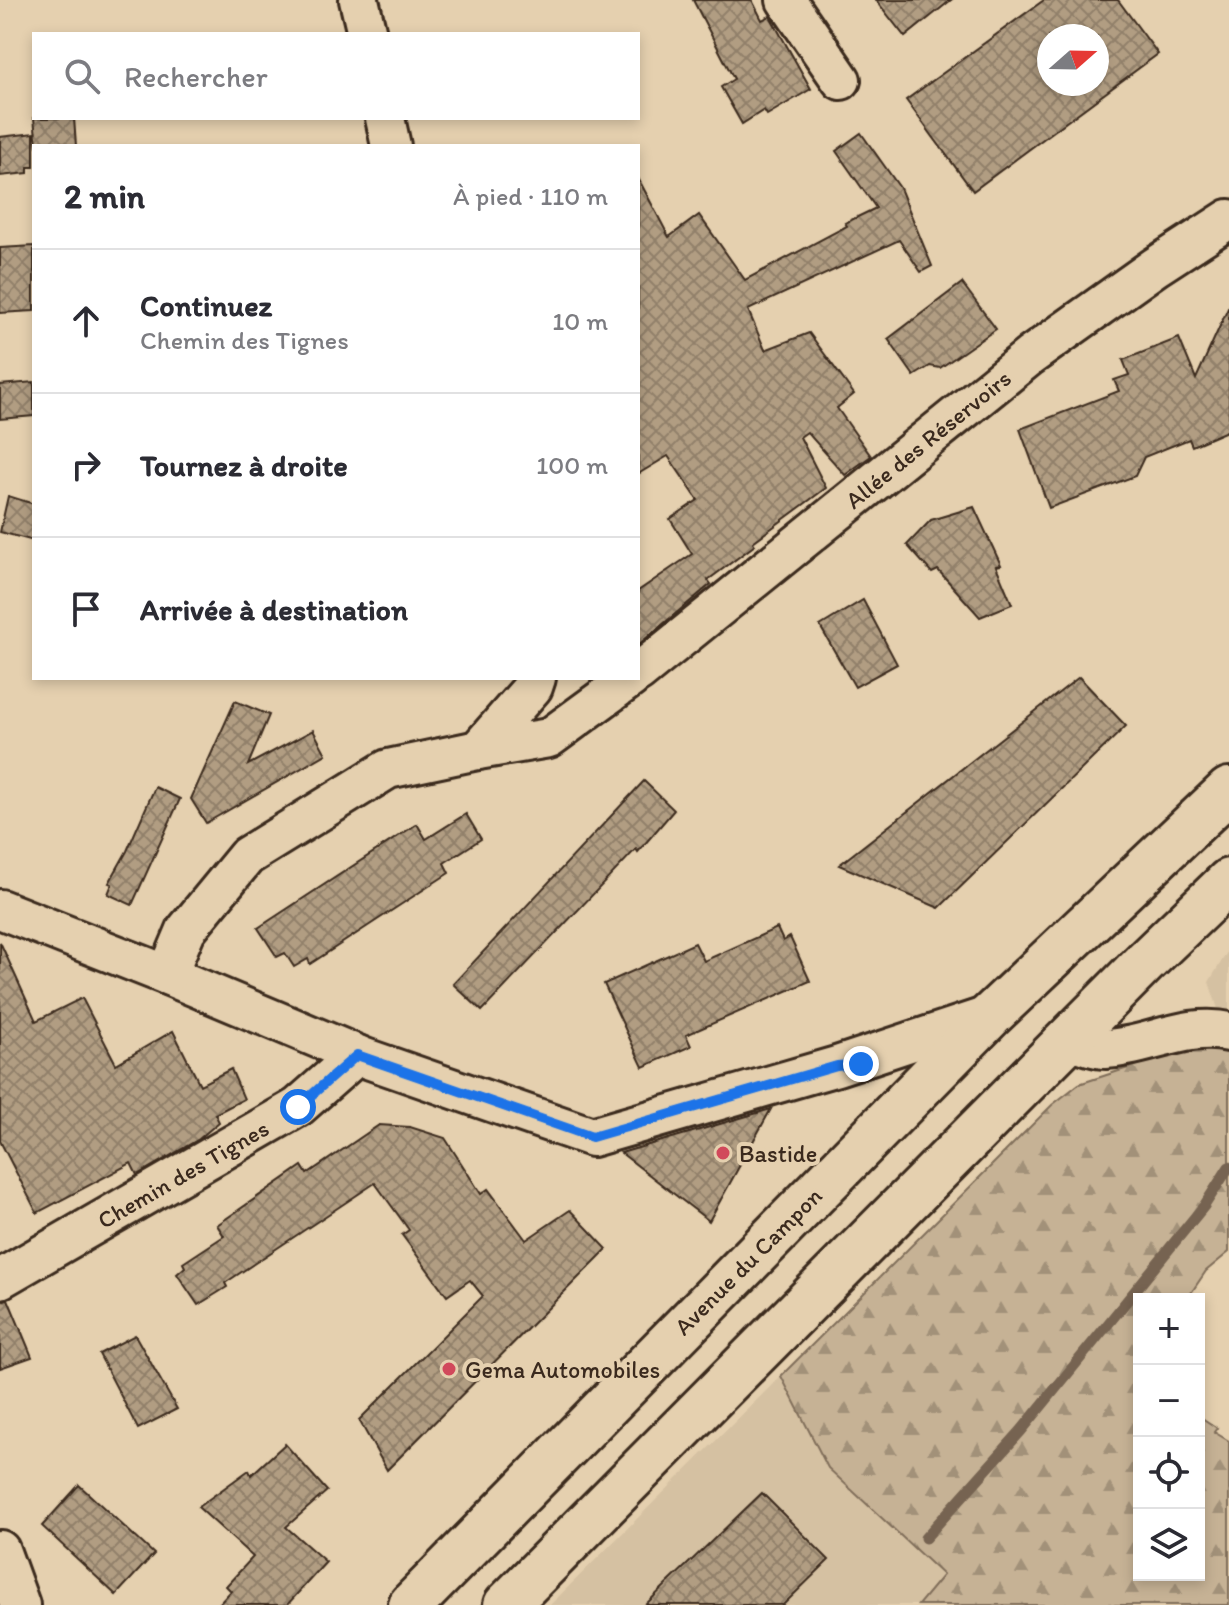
<!DOCTYPE html>
<html lang="fr">
<meta charset="utf-8">
<style>
body{margin:0;font-family:Itim,sans-serif;background:#f2f2f3;color:#2b2b33}
.controls{position:absolute;right:24px;bottom:24px;display:grid;overflow:hidden;border-radius:0px;box-shadow:0 4px 12px #0003}
.controls button{width:72px;height:72px;display:grid;place-items:center;padding:0;border:0;border-bottom:2px solid #e1e1e2;background:#fff;color:#2b2b33;font:40px sans-serif}
.compass{position:absolute;left:1037px;top:24px;width:72px;height:72px;border-radius:50%;background:#fff;box-shadow:0 4px 12px #0003;rotate:70deg}
.stop{position:absolute;width:24px;height:24px;margin:-18px;border:6px solid #1a73e8;border-radius:50%;background:#fff}
.stop.end{background:#1a73e8;border-color:#fff;box-shadow:0 2px 8px #0008}
.list{margin:0;padding:0;list-style:none}
h2{display:flex;justify-content:space-between;align-items:center;height:104px;margin:0;padding:0 32px;font-size:34px}
h2 small{font-size:26px;font-weight:400;color:#7c7c81}
.list li{display:grid;grid-template-columns:52px 1fr auto;gap:24px;align-items:center;box-sizing:border-box;height:144px;padding:0 32px;border-top:2px solid #e1e1e2}
.list b{display:block;font-size:30px;white-space:nowrap}
.list p{margin:0;font-size:26px;white-space:nowrap;color:#7c7c81}
.list em{font-size:26px;font-style:normal;color:#7c7c81}
.icon{flex:none;width:44px;height:44px;fill:none;stroke:currentColor;stroke-width:2;stroke-linecap:round;stroke-linejoin:round}
.map{position:relative;flex:none;width:1229px;height:1605px;overflow:hidden}
.search{position:absolute;background:#fff;box-shadow:0 4px 12px #0003;left:32px;top:32px;width:608px;height:88px;display:flex;align-items:center;gap:20px;box-sizing:border-box;padding:0 28px;border-radius:0px;color:#7c7c81;font-size:30px}
.panel{position:absolute;background:#fff;box-shadow:0 4px 12px #0003;left:32px;top:144px;width:608px;height:536px;border-radius:0px}
.map>svg:first-child{display:block}
</style>
<div class="map">
<svg width="1229" height="1605" viewBox="0 0 1229 1605">
<defs>
<pattern id="forest-firs" width="22" height="20" patternUnits="userSpaceOnUse" patternTransform="scale(2)"><rect width="22" height="20" fill="#c6b295"/><path d="M5 1l3.5 6h-7zM16 11l3.5 6h-7z" fill="#a29179"/></pattern>
<pattern id="building-cross-hatch" width="8" height="8" patternUnits="userSpaceOnUse" patternTransform="scale(2)"><rect width="8" height="8" fill="#b19d82"/><path d="M0 0l8 8M0 8l8-8" fill="none" stroke="#91806a"/></pattern>
</defs>
<rect width="100%" height="100%" fill="#e5d0af"/>
<filter id="ink" filterUnits="userSpaceOnUse"><feTurbulence type="fractalNoise" baseFrequency=".0125" numOctaves="2"/><feDisplacementMap in="SourceGraphic" scale="16" xChannelSelector="R" yChannelSelector="G"/><feConvolveMatrix kernelMatrix="1 2 1 2 8 2 1 2 1" color-interpolation-filters="sRGB"/></filter>
<g filter="url(#ink)">
<!-- built -->
<g fill="#d5c1a2">
<path d="M1229 949V1023L1222 1021 1209 982Z"/>
<path d="M781 1376 828 1468 943 1575 918 1605H550Z"/>
</g>
<!-- forest -->
<path fill="url(#forest-firs)" stroke="#806e5a" stroke-width="2" d="M1218 1043 1229 1045V1252L1206 1271 1187 1299H1139V1367L1136 1371 1139 1373V1575H1199V1416L1217 1428 1214 1432 1229 1441V1605H918L943 1575 828 1468 781 1376 1052 1105 1079 1084 1174 1053Z"/>
<g fill="none" stroke-linecap="round" stroke-linejoin="round">
<!-- stream -->
<path stroke="#766451" stroke-width="11" d="M925 1538 1021 1431 1204 1206 1229 1167"/>
</g>
<!-- building -->
<g fill="url(#building-cross-hatch)" stroke="#3b2a1e" stroke-width="2" fill-rule="evenodd">
<path d="M693 0H752L762 20 770 16 811 89 767 115 764 110 742 124 721 87 734 79Z"/>
<path d="M876 0H951L905 37Z"/>
<path d="M1044 0H1118L1158 54 973 191 906 100ZM1049 36H1097V84H1049Z"/>
<path d="M34 118H74L76 146H37Z"/>
<path d="M34 133V167H28V173L0 176V137Z"/>
<path d="M861 133 900 188 932 266 921 272 899 240 748 310 765 350 809 333 854 394 837 408 871 456 845 475 807 432 800 437 826 488 753 542 755 545 708 580 711 584 638 645V591L692 554 670 519 698 500 668 456 638 474V178L669 237 699 215 745 280 847 226 845 223 876 208 836 151Z"/>
<path d="M34 246V311L0 313V248Z"/>
<path d="M962 283 996 329 940 368 930 366 914 376 888 339Z"/>
<path d="M1229 306V430L1192 446 1189 439 1144 457 1135 476 1049 508 1020 429 1119 391 1114 380 1129 375 1123 360 1179 338 1196 379Z"/>
<path d="M34 382V416L0 419V385Z"/>
<path d="M8 496 34 504V541L0 532Z"/>
<path d="M974 507 1001 565 996 566 1012 604 980 617 938 570 932 573 907 545 931 520Z"/>
<path d="M863 600 897 664 855 687 820 626Z"/>
<path d="M1079 677 1126 726 939 908 839 865Z"/>
<path d="M235 701 269 715 248 765 313 730 326 754 206 823 191 799Z"/>
<path d="M644 781 674 810 638 852 636 849 482 1011 453 984Z"/>
<path d="M155 787 180 799 132 905 108 894 112 884 109 883 127 851Z"/>
<path d="M466 814 481 839 444 863 449 873 310 964 308 959 294 967 285 953 277 957 258 928 417 824 426 839Z"/>
<path d="M777 928 783 941 790 937 810 981 686 1035 691 1046 643 1067 604 984 695 943 704 961Z"/>
<path d="M0 942 36 1021 82 998 116 1064 173 1031 200 1085 231 1069 244 1099 215 1114 219 1122 199 1139 137 1175 131 1163 37 1213 0 1141Z"/>
<path d="M771 1109 709 1221 621 1153Z"/>
<path d="M379 1125 410 1127 445 1138 481 1194 488 1189 526 1240 570 1210 607 1249 387 1470 359 1420 483 1296 470 1280 447 1296 402 1235 409 1230 375 1183 225 1283 227 1287 198 1305 177 1274 185 1267 183 1263 224 1236 217 1225 302 1166 307 1174Z"/>
<path d="M8 1299 32 1357 0 1368V1301Z"/>
<path d="M135 1335 177 1409 138 1429 99 1354Z"/>
<path d="M285 1444 327 1491 286 1527 326 1562 287 1605H218L231 1591 226 1586 253 1557 198 1507 249 1470 251 1475Z"/>
<path d="M79 1485 154 1554 116 1595 42 1526Z"/>
<path d="M762 1493 829 1560 783 1605H645Z"/>
</g>
<g fill="none" stroke-linecap="round" stroke-linejoin="round">
<defs>
<g id="minor">
<path d="M359 0 367 34"/>
<path d="M786 0 841 80"/>
<path d="M385 118 391 146"/>
<path d="M638 673 1030 356 1155 267 1229 219"/>
<path d="M478 750 533 687 536 678"/>
<path d="M0 909 167 975 365 1058 592 1137 837 1066 991 1015"/>
<path d="M167 975 186 930 247 856 388 769 478 750 549 738 631 678"/>
<path d="M1070 1039C1081 1043 1095 1049 1106 1049 1148 1047 1187 1022 1229 1032"/>
<path d="M0 1279 298 1107 357 1055"/>
<path d="M0 1550 20 1605"/>
</g>
<g id="major">
<path d="M411 1605 991 1015 1229 790"/>
<path d="M506 1605 1145 962 1229 881"/>
</g>
</defs>
<!-- minor casing -->
<use href="#minor" stroke="#3b2a1e" stroke-width="44"/>
<!-- major casing -->
<use href="#major" stroke="#3b2a1e" stroke-width="50"/>
<!-- minor -->
<use href="#minor" stroke="#e5d0af" stroke-width="38"/>
<!-- major -->
<use href="#major" stroke="#e5d0af" stroke-width="44"/>
</g>
</g>
<g fill="none" stroke-linecap="round" stroke-linejoin="round" filter="url(#ink)">
<!-- route -->
<path stroke="#1a73e8" stroke-width="10" d="M298 1107 357 1055 592 1137 837 1066 861 1064"/>
</g>
<!-- markers -->
<g fill="#d1495b" stroke="#e5d0af" stroke-width="3">
<circle cx="723" cy="1153" r="8"/>
<circle cx="449" cy="1369" r="8"/>
</g>
<g text-anchor="middle" dominant-baseline="central" stroke-width="8" stroke-linejoin="round" paint-order="stroke">
<!-- street labels -->
<g font-size="24" fill="#3b2a1e" stroke="#e5d0af">
<text transform="translate(928 439) rotate(-39)">Allée des Réservoirs</text>
<text transform="translate(183 1174) rotate(-30)">Chemin des Tignes</text>
<text transform="translate(748 1261) rotate(-45)">Avenue du Campon</text>
</g>
<!-- poi labels -->
<g font-size="24" fill="#3b2a1e" stroke="#e5d0af" text-anchor="start">
<text x="739" y="1153">Bastide</text>
<text x="465" y="1369">Gema Automobiles</text>
</g>
</g>
</svg>
<div class="controls">
<button>+</button>
<button>−</button>
<button><svg class="icon" aria-label="locate" viewBox="0 0 24 24"><circle cx="12" cy="12" r="6"/><path d="M12 2v4M12 18v4M2 12h4M18 12h4"/></svg></button>
<button><svg class="icon" aria-label="layers" viewBox="0 0 24 24"><path d="M12 4l9 5-9 5-9-5zM3 14l9 5 9-5"/></svg></button>
</div>
<svg class="compass" viewBox="-18 -18 36 36"><path d="M0-13l5 13h-10z" fill="#e53935"/><path d="M0 13l5-13h-10z" fill="#7c7c81"/></svg>
<div class="stop" style="left:298px;top:1107px"></div>
<div class="stop end" style="left:861px;top:1064px"></div>
<div class="search"><svg class="icon" aria-label="search" viewBox="0 0 24 24"><circle cx="10" cy="10" r="6"/><path d="M15 15l6 6"/></svg>Rechercher</div>
<section class="panel">
<h2>2 min<small>À pied · 110 m</small></h2>
<ul class="list">
<li><svg class="icon" aria-label="ahead" viewBox="0 0 24 24"><path d="M12 20V5M6 11l6-6 6 6"/></svg><div><b>Continuez</b><p>Chemin des Tignes</p></div><em>10 m</em></li>
<li><svg class="icon" aria-label="right" viewBox="0 0 24 24"><path d="M7 20v-9h11M14 6l5 5-5 5"/></svg><div><b>Tournez à droite</b></div><em>100 m</em></li>
<li><svg class="icon" aria-label="arrive" viewBox="0 0 24 24"><path d="M6 21V4h12l-3 4 3 4H6"/></svg><div><b>Arrivée à destination</b></div></li>
</ul>
</section>
</div>
